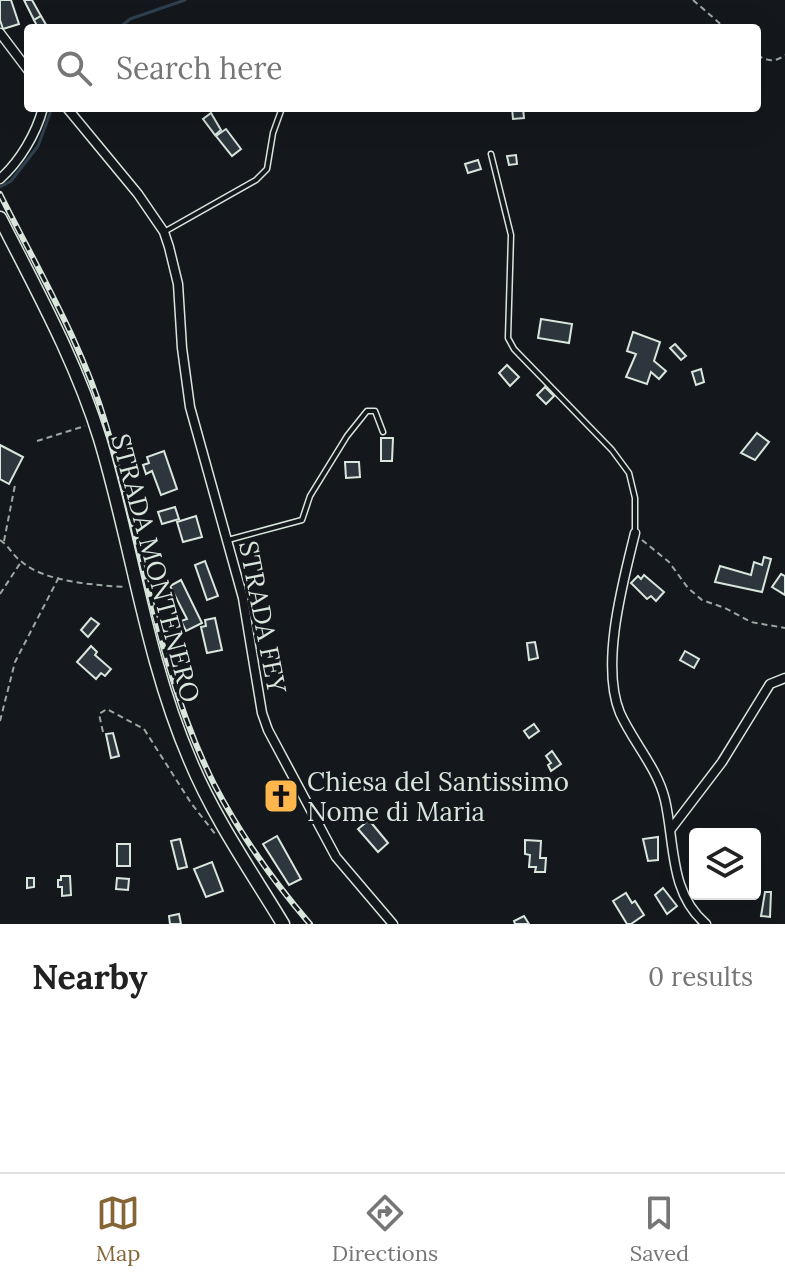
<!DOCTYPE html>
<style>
body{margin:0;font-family:Lora,serif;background:#f6f6f6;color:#222}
.controls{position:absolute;right:24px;bottom:24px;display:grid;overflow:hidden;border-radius:8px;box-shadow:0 8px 32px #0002}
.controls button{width:72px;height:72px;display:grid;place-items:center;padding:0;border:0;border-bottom:2px solid #e0e0e0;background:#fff;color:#222;font:40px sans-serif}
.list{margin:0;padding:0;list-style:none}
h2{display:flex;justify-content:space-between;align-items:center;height:104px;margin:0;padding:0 32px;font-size:34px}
h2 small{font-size:26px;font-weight:400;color:#767676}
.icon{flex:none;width:44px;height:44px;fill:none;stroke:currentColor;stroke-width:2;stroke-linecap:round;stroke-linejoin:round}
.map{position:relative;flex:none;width:785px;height:924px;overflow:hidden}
.search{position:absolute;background:#fff;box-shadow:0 8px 32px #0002;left:24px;right:24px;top:24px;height:88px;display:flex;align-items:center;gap:20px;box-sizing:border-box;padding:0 28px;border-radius:8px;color:#767676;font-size:30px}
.sheet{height:248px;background:#fff}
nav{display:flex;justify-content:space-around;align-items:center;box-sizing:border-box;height:112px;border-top:2px solid #e0e0e0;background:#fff;font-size:22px;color:#767676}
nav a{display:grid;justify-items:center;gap:4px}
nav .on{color:#856535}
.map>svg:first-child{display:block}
</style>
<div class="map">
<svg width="785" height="924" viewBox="0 0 785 924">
<rect width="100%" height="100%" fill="#14181c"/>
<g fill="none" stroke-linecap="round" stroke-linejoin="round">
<!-- stream -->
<g stroke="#2f3f4d" stroke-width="3">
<path d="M119 28 130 19 185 0"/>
<path d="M0 187 11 181 38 146 52 108"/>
</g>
</g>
<!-- building -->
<g fill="#2c363c" stroke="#d8e6dc" stroke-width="2">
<path d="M0 0H11L19 24 3 29 0 20Z"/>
<path d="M24 0H32L41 16 34 20Z"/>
<path d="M41 16 48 28H38L34 20Z"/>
<path d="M512 108H523L524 118 513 119Z"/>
<path d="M211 113 221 130 215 135 203 119Z"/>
<path d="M226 129 241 149 232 156 216 136Z"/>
<path d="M516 155 517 164 509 165 507 156Z"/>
<path d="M478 160 481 169 468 173 465 164Z"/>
<path d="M541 319 572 324 569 343 538 338Z"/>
<path d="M633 332 660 342 654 361 666 371 659 379 651 372 647 384 626 377 636 354 627 351Z"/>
<path d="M675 344 686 356 681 360 670 348Z"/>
<path d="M507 365 519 377 510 386 499 373Z"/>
<path d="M701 369 704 382 696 385 692 372Z"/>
<path d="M545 387 554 396 546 404 537 395Z"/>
<path d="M757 433 769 442 755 460 741 453Z"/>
<path d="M381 438H393L392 461H381Z"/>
<path d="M0 445 23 457 9 484 0 479Z"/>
<path d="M164 451 177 489 161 495 152 471 146 474 143 465 149 463 147 457Z"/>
<path d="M345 462H359L360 477 346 478Z"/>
<path d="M175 507 179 519 162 524 158 512Z"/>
<path d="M196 516 202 537 183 542 177 522Z"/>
<path d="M764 557 771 559 762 592 715 582 720 566 751 575 754 562 762 565Z"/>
<path d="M205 561 218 596 207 600 195 565Z"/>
<path d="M781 574 785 576V595L772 587Z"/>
<path d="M644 575 664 592 656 601 651 596 647 599 631 583 638 576 641 579Z"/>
<path d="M181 580 202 623 186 631 181 621 187 619 170 586Z"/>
<path d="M91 618 99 624 88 637 81 630Z"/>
<path d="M215 618 222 650 207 653 201 627 206 626 205 620Z"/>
<path d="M535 642 538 658 529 660 527 643Z"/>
<path d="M91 646 97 652 95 655 111 669 105 676 101 673 96 679 77 662Z"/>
<path d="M685 651 699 659 694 668 680 660Z"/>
<path d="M534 724 539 731 529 738 524 731Z"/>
<path d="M113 733 119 756 111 758 106 734Z"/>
<path d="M552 751 561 764 551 771 548 765 551 763 546 756Z"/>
<path d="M286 787 288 791 294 788 297 794 290 797 292 800 278 807 273 805 270 796Z"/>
<path d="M369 820 388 843 378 852 358 829Z"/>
<path d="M277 836 301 879 289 885 263 844Z"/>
<path d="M658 837V860L648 861 643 839Z"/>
<path d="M180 839 187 867 178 869 171 841Z"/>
<path d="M525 840 541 841 540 858H546L545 872H535L536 867H529L530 855 525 854Z"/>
<rect x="117" y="844" width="13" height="22"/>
<path d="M212 862 223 891 206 897 194 869Z"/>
<path d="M61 876H70L71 895 62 896V887H58V880H61Z"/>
<path d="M27 878H34V887L27 888Z"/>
<path d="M117 878 129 879 128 890 116 889Z"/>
<path d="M663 888 677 906 667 914 655 895Z"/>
<path d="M765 892H771L770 917 761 916Z"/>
<path d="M626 893 632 903 635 901 644 915 631 924H627L613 901Z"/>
<path d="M179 914 181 924H170L169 916Z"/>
<path d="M524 916 529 924H515L514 921Z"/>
</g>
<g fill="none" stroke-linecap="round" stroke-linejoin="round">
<defs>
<g id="lane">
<path d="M491 154 511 235 508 338 514 349 612 450 629 473 635 498V533"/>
<path d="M164 232 256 180 267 169 273 133 282 108"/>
<path d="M228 540 302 520 310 496 347 436 367 411H375L383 432"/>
</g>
<g id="street">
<path d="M0 33 28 70"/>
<path d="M67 108 138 194 164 232 169 247 178 284 182 348 190 407 243 598 262 713 268 730 336 857 393 924"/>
<path d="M0 179C20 161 36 134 43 108"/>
<path d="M635 533C623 582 600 665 620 713 633 742 658 769 665 800 675 843 669 893 706 924"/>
<path d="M671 829 722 762 770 684 785 678"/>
</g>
<path id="secondary" d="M0 218C37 291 76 361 100 439 132 545 146 658 190 760 214 818 251 871 283 924"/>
</defs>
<!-- lane casing -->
<use href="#lane" stroke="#d8e6dc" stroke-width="7"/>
<!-- street casing -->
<use href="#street" stroke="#d8e6dc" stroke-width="11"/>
<!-- secondary casing -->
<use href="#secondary" stroke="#d8e6dc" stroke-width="15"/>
<!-- path -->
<g stroke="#9da8a2" stroke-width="2" stroke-dasharray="6 4" stroke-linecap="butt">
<path d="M693 0 725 28"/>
<path d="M757 55C767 61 775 63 785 55"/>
<path d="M37 441 85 426"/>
<path d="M0 540C9 546 13 556 22 562 45 582 95 585 125 587"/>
<path d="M642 540 669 562 688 588 702 600 725 608 751 622 785 628"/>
<path d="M4 541 15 485"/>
<path d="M0 594 21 562"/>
<path d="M0 721 15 662 59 577"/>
<path d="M103 732 99 714 107 709 144 729 191 803 216 835"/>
</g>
<!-- lane -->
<use href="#lane" stroke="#14181c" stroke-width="4"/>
<!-- street -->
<use href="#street" stroke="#14181c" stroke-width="8"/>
<!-- secondary -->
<use href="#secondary" stroke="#14181c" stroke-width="12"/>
<defs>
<path id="rail" d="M0 194C38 270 82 343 106 425 142 544 158 672 214 784 240 834 273 881 310 924"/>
</defs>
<!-- rail casing -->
<use href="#rail" stroke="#d8e6dc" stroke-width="6"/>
<!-- rail -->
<use href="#rail" stroke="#14181c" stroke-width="3" stroke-dasharray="9" stroke-linecap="butt"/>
</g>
<!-- icons -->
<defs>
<symbol id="church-square" viewBox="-11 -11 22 22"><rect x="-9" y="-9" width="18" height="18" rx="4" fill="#ffb74d" stroke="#14181c"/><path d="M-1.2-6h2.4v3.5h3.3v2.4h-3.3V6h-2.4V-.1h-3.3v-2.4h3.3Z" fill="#111"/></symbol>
</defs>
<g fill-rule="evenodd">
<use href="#church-square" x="261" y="776" width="40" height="40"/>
</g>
<g text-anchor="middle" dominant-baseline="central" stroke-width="6" stroke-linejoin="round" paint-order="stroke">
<!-- street labels -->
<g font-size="26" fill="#d8e6dc" stroke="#14181c">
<text transform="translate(156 568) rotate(75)">STRADA MONTENERO</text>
<text transform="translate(263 617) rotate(79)">STRADA FEY</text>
</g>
<!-- poi labels -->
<g font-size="26" fill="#d8e6dc" stroke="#14181c" text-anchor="start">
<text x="307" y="781">Chiesa del Santissimo<tspan x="307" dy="30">Nome di Maria</tspan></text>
</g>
</g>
</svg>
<div class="controls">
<button><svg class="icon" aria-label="layers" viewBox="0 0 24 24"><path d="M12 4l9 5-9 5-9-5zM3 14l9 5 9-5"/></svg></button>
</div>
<div class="search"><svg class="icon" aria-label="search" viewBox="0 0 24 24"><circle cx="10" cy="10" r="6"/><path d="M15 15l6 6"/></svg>Search here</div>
</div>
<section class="sheet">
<h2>Nearby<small>0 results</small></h2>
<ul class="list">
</ul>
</section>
<nav>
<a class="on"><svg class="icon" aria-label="map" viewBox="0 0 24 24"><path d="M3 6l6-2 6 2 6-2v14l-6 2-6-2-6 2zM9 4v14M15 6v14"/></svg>Map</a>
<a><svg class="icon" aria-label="directions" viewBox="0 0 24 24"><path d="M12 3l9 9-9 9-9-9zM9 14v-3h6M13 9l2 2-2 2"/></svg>Directions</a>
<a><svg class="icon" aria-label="saved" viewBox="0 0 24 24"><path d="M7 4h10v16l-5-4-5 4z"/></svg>Saved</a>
</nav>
